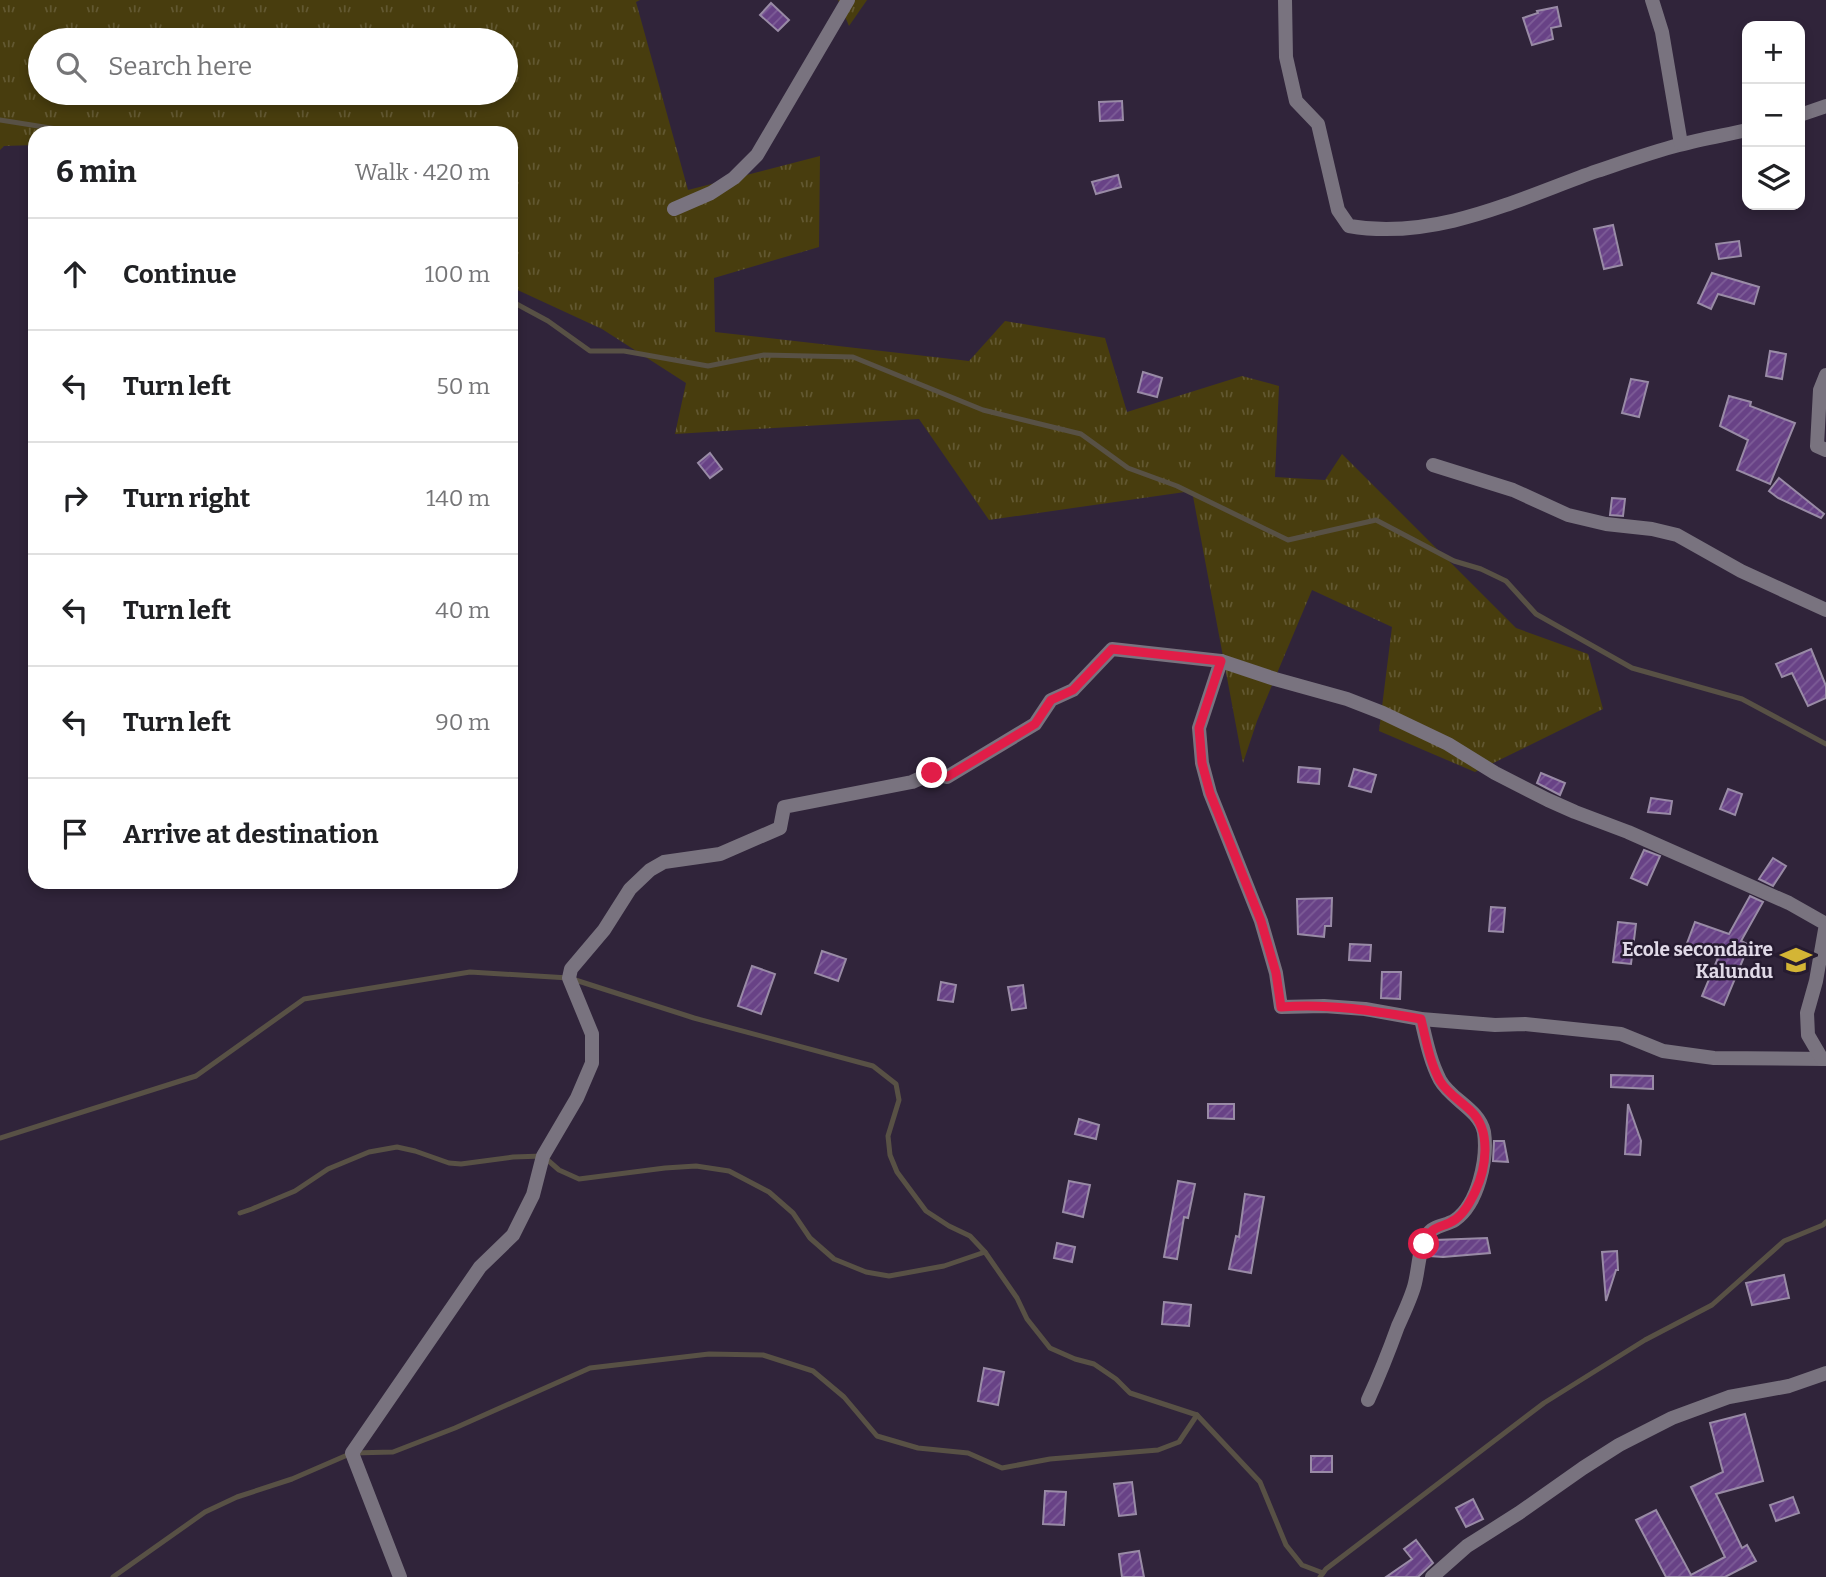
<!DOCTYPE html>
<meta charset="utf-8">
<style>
body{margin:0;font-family:Bitter,serif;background:#f6f6f6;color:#202124}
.controls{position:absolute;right:21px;top:21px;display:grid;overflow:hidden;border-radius:14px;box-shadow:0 4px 10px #0003}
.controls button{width:63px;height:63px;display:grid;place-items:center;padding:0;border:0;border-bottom:2px solid #e0e0e0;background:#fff;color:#202124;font:35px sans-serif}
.stop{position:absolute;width:21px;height:21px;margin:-16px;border:5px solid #e11d48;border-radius:50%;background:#fff}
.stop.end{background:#e11d48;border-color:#fff;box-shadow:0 2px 7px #0008}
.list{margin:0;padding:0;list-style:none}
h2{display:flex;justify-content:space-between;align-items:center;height:91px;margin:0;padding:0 28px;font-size:30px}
h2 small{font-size:23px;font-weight:400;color:#757577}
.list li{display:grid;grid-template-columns:46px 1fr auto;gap:21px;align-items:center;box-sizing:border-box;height:112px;padding:0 28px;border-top:2px solid #e0e0e0}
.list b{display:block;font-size:26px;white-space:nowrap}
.list em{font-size:23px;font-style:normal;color:#757577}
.icon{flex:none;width:38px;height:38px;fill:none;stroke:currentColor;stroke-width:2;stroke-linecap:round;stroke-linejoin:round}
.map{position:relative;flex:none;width:1826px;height:1577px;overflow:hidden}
.search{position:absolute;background:#fff;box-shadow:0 4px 10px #0003;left:28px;top:28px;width:490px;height:77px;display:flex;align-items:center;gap:18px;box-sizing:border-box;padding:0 24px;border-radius:38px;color:#757577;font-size:26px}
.panel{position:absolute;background:#fff;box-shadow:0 4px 10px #0003;left:28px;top:126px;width:490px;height:763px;border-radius:21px}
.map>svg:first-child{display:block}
</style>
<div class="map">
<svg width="1826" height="1577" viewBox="0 0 1826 1577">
<defs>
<pattern id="grass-tufts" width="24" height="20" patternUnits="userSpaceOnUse" patternTransform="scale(1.75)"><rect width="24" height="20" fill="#483d0e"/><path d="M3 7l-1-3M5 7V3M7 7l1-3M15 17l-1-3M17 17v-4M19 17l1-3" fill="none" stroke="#625831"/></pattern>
<pattern id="building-hatch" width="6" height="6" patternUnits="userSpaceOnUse" patternTransform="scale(1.75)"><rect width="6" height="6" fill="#684286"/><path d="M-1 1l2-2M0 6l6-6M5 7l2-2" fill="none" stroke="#7d5d97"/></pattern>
</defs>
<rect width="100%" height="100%" fill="#30243a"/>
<!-- grass -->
<g fill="url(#grass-tufts)" fill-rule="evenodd">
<path d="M0 0H640L636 2 688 190 820 156 819 247 714 278 715 332 969 361 1005 321 1105 338 1127 412 1242 376 1279 386 1275 477 1325 480 1342 454 1516 628 1588 654 1603 709 1475 772 1379 731 1392 627 1312 590 1257 721 1243 763 1192 491 989 520 919 419 675 434 686 383 602 329 511 287V133H35V145L4 146 0 150ZM40 40H506V93H40Z"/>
<path d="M838 0H867L849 26Z"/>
</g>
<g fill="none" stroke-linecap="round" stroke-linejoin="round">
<!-- stream -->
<g stroke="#585145" stroke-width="5">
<path d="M0 120 82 133"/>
<path d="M511 301 548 321 590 351H624L708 366 764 355 853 357 983 410 1081 434 1128 468 1177 486 1288 540 1376 520 1454 561 1481 569 1506 581 1536 614 1632 668 1742 699 1826 744"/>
<path d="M0 1138 196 1076 304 999 470 972 569 978 694 1018 873 1066 896 1084 899 1100 888 1136 890 1155 897 1172 926 1211 949 1226 970 1236 985 1252 1017 1298 1027 1319 1050 1348 1075 1359 1094 1364 1116 1379 1130 1393 1197 1415 1260 1482 1286 1545 1302 1565 1323 1573"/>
<path d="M240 1213 252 1209 295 1191 328 1169 369 1152 397 1147 415 1151 449 1163 461 1164 513 1157 543 1156 559 1170 579 1179 665 1168 696 1166 729 1171 769 1192 793 1213 810 1238 834 1259 866 1272 889 1276 944 1266 985 1252"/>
<path d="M113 1577 205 1512 237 1497 292 1479 352 1453 393 1452 455 1428 590 1368 709 1354 763 1355 813 1371 844 1397 877 1436 918 1448 968 1453 1002 1468 1050 1459 1158 1450 1179 1442 1197 1415"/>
<path d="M1320 1577 1326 1569 1544 1403 1645 1340 1712 1305 1784 1241 1823 1225 1826 1222"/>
</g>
</g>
<!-- building -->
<g fill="url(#building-hatch)" stroke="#998ba6" stroke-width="2">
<path d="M771 3 789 20 778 31 760 15Z"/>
<path d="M1557 7 1561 26 1551 28 1553 39 1532 45 1523 18 1538 13 1537 11Z"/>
<path d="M1122 101 1123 120 1100 121 1099 102Z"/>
<path d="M1118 175 1121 187 1096 194 1092 182Z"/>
<path d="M1613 225 1622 265 1604 269 1594 229Z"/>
<path d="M1739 241 1741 256 1719 259 1716 244Z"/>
<path d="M1712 273 1759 287 1754 304 1718 294 1711 309 1698 303Z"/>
<path d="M1770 351 1786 354 1782 379 1766 376Z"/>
<path d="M1143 372 1162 378 1157 397 1138 392Z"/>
<path d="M1631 379 1648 382 1639 417 1622 413Z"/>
<path d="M1729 396 1751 402 1750 406 1795 423 1770 484 1737 470 1748 440 1720 426Z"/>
<path d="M710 453 722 469 710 478 698 463Z"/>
<path d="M1779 478 1824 514 1821 518 1778 498 1769 491Z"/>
<path d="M1612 498 1625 499 1623 516 1610 515Z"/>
<path d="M1811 649 1826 686V698L1808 706 1792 673 1782 677 1776 664Z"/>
<path d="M1299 767 1320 769 1319 784 1298 782Z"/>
<path d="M1354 769 1376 775 1371 792 1349 786Z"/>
<path d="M1541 773 1565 783 1560 795 1537 783Z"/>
<path d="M1728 789 1742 794 1735 815 1720 809Z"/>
<path d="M1651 798 1672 801 1670 814 1648 812Z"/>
<path d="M1644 850 1660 856 1647 885 1631 878Z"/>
<path d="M1773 858 1786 866 1773 886 1759 879Z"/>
<path d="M1750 896 1763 902 1741 941 1749 945 1724 1005 1702 996 1718 958 1686 946 1695 922 1729 934Z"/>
<path d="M1332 898 1331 926H1325L1324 937 1298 934 1297 899Z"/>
<path d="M1491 907 1505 908 1503 932 1489 931Z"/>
<path d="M1618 922 1636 924 1631 964 1613 962Z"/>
<path d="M1350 944 1371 945 1370 961 1349 960Z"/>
<path d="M822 951 846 959 838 981 815 973Z"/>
<path d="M752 966 775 974 761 1014 738 1006Z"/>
<path d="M1382 972H1401L1400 999 1381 998Z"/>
<path d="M941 982 956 985 953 1002 938 1000Z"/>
<path d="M1023 985 1026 1008 1012 1010 1008 987Z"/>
<path d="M1611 1075 1653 1076V1089L1611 1087Z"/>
<path d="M1208 1104H1234V1119L1208 1118Z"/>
<path d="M1628 1104 1641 1141 1640 1155 1625 1154Z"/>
<path d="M1079 1119 1099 1125 1096 1139 1075 1134Z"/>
<path d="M1494 1141H1504L1508 1162 1493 1161Z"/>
<path d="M1069 1181 1090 1185 1083 1217 1063 1212Z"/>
<path d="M1178 1181 1195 1184 1188 1218 1184 1217 1177 1259 1164 1257Z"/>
<path d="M1245 1194 1264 1197 1251 1273 1229 1269 1236 1236 1239 1237Z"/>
<path d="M1487 1238 1490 1253 1443 1257 1430 1256 1435 1240Z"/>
<path d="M1057 1243 1075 1247 1072 1262 1054 1258Z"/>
<path d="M1617 1251 1618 1270H1616L1606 1301 1602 1252Z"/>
<path d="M1784 1275 1789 1298 1752 1305 1746 1283Z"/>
<path d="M1164 1302 1191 1305 1189 1326 1162 1324Z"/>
<path d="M984 1368 1004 1372 998 1405 978 1401Z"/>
<path d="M1745 1414 1763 1481 1716 1494 1742 1548 1747 1545 1756 1561 1725 1577H1666L1636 1520 1656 1510 1691 1575 1725 1557 1691 1487 1723 1472 1710 1423Z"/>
<rect x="1311" y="1456" width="21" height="16"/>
<path d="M1132 1482 1136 1514 1119 1516 1114 1484Z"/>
<path d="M1045 1491 1066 1492 1064 1525 1043 1524Z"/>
<path d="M1793 1497 1799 1513 1776 1521 1770 1505Z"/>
<path d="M1473 1499 1483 1519 1466 1527 1456 1508Z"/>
<path d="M1416 1540 1433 1563 1418 1577H1386L1412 1559 1404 1549Z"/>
<path d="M1139 1551 1144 1577H1122L1119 1554Z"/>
</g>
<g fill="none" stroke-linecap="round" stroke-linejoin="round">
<!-- street -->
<g stroke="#79737f" stroke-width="14">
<path d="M1285 0 1286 57 1296 101 1318 124 1338 210 1349 226C1436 241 1518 199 1597 171 1624 162 1652 152 1679 145 1701 139 1725 135 1747 130"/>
<path d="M1652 0 1662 32 1681 144"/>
<path d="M1800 115 1826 106"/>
<path d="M674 209 711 193 734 178 757 155 848 0"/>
<path d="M1826 375 1820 390 1817 446 1826 450"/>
<path d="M1433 465 1513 490 1568 515 1606 524 1652 529 1677 535 1741 571 1826 610"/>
<path d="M1221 661 1199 728 1202 763 1210 793 1261 921 1276 973 1281 1007 1324 1006 1365 1009 1421 1019 1495 1025 1525 1024 1621 1034 1663 1051 1714 1058 1826 1059"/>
<path d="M1368 1400C1379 1376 1389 1351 1398 1326 1404 1313 1410 1300 1414 1287 1419 1270 1418 1250 1427 1235 1433 1225 1446 1226 1455 1220 1478 1204 1488 1159 1484 1132 1479 1109 1451 1100 1440 1080 1430 1061 1426 1040 1421 1019"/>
<path d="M400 1577 352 1453 480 1267 513 1235 533 1195 543 1156 577 1098 592 1063V1034L569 978 571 969 604 930 630 889 650 870 664 862 720 854 780 828 784 807 912 782 932 773 947 777 1035 724 1051 700 1073 690 1112 649 1221 661 1275 679 1347 699 1383 713 1448 744 1495 773 1548 800 1575 812 1628 832 1789 903 1826 924 1816 981 1807 1013 1808 1035 1822 1059"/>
<path d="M1432 1577 1467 1546 1519 1513 1583 1468 1619 1445 1672 1418 1729 1397 1789 1386 1826 1373"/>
</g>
</g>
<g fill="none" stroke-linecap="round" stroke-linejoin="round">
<!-- route -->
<path stroke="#e11d48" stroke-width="9" d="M932 773 947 777 1035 724 1051 700 1073 690 1112 649 1221 661 1199 728 1202 763 1210 793 1261 921 1276 973 1281 1007C1329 1003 1375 1011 1421 1019 1426 1040 1430 1063 1440 1081 1448 1094 1461 1101 1471 1111 1492 1131 1486 1169 1475 1192 1470 1202 1465 1212 1456 1219 1441 1230 1433 1222 1424 1244"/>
</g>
<!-- icons -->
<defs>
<symbol id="school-bare" viewBox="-9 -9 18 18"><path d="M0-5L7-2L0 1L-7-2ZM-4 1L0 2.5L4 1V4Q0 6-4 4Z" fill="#d4b535" stroke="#261b30" stroke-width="2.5" paint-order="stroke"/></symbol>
</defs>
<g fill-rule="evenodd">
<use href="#school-bare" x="1774" y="938" width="44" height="44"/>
</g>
<g text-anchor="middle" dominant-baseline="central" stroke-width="5" stroke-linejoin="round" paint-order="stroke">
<!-- poi labels -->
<g font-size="19" font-weight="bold" fill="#e0d9e7" stroke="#261b30" text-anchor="end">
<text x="1773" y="949">Ecole secondaire<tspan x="1773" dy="22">Kalundu</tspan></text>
</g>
</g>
</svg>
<div class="controls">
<button>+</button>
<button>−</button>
<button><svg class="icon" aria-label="layers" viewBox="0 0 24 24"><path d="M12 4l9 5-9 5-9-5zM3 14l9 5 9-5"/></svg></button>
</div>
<div class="stop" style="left:1424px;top:1244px"></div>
<div class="stop end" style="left:932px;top:773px"></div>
<div class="search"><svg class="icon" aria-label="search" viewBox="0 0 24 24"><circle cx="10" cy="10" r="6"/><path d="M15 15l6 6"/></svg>Search here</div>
<section class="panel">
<h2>6 min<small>Walk · 420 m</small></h2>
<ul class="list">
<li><svg class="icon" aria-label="ahead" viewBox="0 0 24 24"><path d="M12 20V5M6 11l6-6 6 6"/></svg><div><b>Continue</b></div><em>100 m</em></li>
<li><svg class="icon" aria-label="left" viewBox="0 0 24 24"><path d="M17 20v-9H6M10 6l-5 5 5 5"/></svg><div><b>Turn left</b></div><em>50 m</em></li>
<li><svg class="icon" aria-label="right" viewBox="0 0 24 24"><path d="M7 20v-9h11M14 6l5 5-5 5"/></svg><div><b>Turn right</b></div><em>140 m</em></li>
<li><svg class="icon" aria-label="left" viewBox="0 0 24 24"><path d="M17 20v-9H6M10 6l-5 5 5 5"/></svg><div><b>Turn left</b></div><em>40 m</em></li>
<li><svg class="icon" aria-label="left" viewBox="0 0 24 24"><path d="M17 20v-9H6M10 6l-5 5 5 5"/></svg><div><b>Turn left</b></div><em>90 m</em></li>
<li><svg class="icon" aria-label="arrive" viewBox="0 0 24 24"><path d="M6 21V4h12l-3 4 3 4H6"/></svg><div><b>Arrive at destination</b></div></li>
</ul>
</section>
</div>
